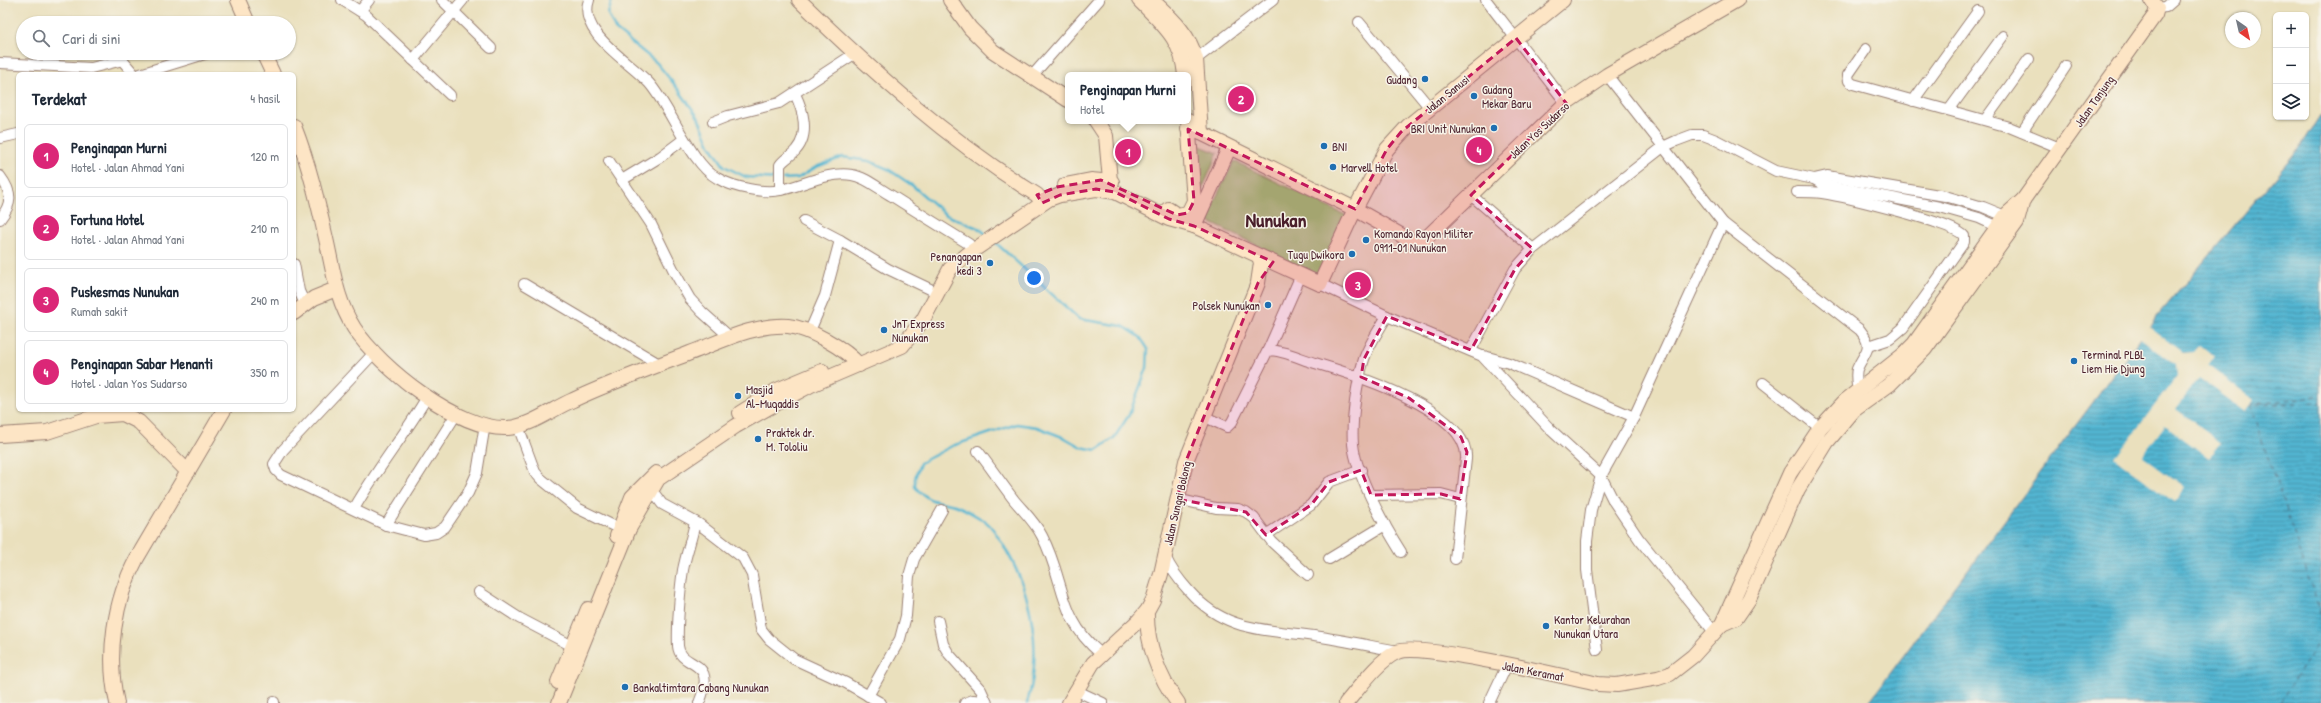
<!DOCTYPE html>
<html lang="id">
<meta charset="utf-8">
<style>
body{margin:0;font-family:"Patrick Hand",sans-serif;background:#f6f6f7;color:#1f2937}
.controls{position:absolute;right:12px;top:12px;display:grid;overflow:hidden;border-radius:6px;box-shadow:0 1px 3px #0004}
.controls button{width:36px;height:36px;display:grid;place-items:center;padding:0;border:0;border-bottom:1px solid #e0e1e3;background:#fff;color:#1f2937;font:20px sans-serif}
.compass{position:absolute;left:2225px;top:12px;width:36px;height:36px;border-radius:50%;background:#fff;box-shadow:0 1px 3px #0004;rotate:146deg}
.you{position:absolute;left:1034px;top:278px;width:14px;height:14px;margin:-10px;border:3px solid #fff;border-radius:50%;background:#1a73e8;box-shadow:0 0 0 6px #1a73e833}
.badge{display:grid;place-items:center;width:26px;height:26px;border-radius:50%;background:#db2777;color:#fff;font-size:13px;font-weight:700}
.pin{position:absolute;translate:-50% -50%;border:2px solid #fff;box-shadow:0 1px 4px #0006}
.popup{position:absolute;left:1065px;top:72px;width:126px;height:52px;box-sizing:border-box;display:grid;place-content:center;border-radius:6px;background:#fff;filter:drop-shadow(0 1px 3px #0005);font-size:13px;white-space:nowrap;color:#747a83}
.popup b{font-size:15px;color:#1f2937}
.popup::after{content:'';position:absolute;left:50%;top:100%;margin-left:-8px;border:8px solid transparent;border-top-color:#fff}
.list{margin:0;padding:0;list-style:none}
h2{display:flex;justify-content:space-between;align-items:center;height:52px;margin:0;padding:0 16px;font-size:17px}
h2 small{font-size:13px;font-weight:400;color:#747a83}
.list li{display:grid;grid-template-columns:26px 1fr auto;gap:12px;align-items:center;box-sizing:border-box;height:64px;margin:0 8px 8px;padding:0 8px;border:1px solid #e0e1e3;border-radius:6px}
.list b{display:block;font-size:15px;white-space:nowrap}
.list p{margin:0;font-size:13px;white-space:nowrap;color:#747a83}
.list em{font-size:13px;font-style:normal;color:#747a83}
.icon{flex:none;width:22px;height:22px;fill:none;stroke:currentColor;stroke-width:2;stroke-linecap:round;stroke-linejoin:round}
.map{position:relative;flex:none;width:2321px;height:703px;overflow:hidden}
.search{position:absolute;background:#fff;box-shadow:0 1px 3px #0004;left:16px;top:16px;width:280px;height:44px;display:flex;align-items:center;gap:10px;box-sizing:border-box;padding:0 14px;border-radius:22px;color:#747a83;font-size:15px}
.panel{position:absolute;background:#fff;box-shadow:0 1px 3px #0004;left:16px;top:72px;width:280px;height:340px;border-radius:6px}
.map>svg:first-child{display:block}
</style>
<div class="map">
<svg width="2321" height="703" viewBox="0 0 2321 703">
<defs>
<pattern id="water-rules" width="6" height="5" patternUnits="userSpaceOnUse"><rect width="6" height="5" fill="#52b5d1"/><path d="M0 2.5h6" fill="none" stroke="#4693aa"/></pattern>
</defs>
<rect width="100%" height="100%" fill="#f7f3e8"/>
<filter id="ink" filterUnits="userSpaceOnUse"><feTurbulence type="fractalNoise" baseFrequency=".025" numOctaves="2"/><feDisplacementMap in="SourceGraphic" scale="8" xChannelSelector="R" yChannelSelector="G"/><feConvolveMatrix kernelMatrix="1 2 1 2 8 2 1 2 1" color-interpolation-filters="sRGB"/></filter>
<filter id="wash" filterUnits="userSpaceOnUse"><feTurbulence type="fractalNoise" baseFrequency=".012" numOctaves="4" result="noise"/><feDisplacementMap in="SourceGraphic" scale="16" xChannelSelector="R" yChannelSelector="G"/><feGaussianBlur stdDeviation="0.9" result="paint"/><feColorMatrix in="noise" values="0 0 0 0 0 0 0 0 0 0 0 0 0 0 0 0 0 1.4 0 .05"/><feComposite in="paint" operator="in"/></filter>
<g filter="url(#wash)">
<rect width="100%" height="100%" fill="#eae0bd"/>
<!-- park -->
<g fill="#9dc976" stroke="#747450">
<path d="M1197 145 1218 153 1199 196Z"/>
<path d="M1234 161 1347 216 1318 275 1205 220Z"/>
</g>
<!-- water -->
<path fill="url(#water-rules)" stroke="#4e6a7e" d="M2321 115V703H1868L2156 318 2299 149Z"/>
<!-- pier -->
<path fill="#eae0bd" d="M2148 326 2183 353 2194 352 2200 345 2214 356 2208 365 2254 400 2245 412 2199 378 2176 409 2221 443 2209 458 2165 425 2142 456 2185 488 2174 502 2115 458 2177 376 2176 365 2139 337Z"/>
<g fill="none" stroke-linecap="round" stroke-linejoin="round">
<!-- stream -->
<g stroke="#52b5d1" stroke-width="2.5">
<path d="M612 0 608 14 615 29 657 63 678 89 698 117 710 145 724 166 746 177 778 179"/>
<path d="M783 179 798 178 816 167 843 157 869 161 888 169 913 186 946 215 980 229 988 236"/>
<path d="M995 242 1079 319 1123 326 1140 337 1148 349 1147 368 1129 415 1114 438 1096 450 1081 447 1065 438 1037 427 1017 424 952 446 920 463 915 478V487C931 504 935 500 955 505 964 508 976 516 985 521 993 527 1000 539 1005 548 1032 593 1043 652 1027 703"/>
</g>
<!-- ferry -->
<g stroke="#4d5465" stroke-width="1" stroke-dasharray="5 4" stroke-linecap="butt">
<path d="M2250 405 2321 614"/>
<path d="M2250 405 2321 395"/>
<path d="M2256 405 2321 402"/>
<path d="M2280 703 2321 637"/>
</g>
</g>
</g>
<g filter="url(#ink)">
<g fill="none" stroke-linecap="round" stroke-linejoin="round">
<defs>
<g id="street">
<path d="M342 0 366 15 450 95"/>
<path d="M442 0 491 48"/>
<path d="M589 0C577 33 629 61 649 83 671 108 691 164 717 178 732 187 764 194 781 190 804 185 828 171 852 175 866 177 879 189 892 196 917 212 943 228 969 244"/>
<path d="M1486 0 1566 103"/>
<path d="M2157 8 2166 7 2174 0"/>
<path d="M360 11 369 0"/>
<path d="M1359 22 1430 108"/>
<path d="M1866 49 1848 75 1849 81 1853 84 2009 127 2060 148"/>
<path d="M116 53 134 74"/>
<path d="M1196 59 1273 0"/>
<path d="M413 60 463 0"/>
<path d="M0 63 91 68 123 60"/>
<path d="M140 74 208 53"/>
<path d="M1607 75 1723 223 1860 330C1875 349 1865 350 1857 369 1855 376 1857 384 1858 391"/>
<path d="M1032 76 1099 0"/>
<path d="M1913 101 1978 11"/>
<path d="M1949 110 2003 36"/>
<path d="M1985 120 2029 59"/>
<path d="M713 122 728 116 779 103 854 54"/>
<path d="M2022 132 2066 66"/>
<path d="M0 138 18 134"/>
<path d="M609 161 651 224 675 273 690 299 702 312 731 338"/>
<path d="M0 176C12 192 13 203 0 219"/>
<path d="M1814 179 1827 176 1945 196 1983 207 2010 218"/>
<path d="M622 180 660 157 684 139"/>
<path d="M780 190V165C784 159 791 156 796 150 810 134 803 110 795 94"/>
<path d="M1797 192C1806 192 1814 192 1822 193 1842 196 1956 223 1964 236V242L1903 328 1890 339 1869 346"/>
<path d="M1471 195 1533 249"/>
<path d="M804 221 840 240"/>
<path d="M294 264 299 291 305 304"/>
<path d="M524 284 659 364"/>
<path d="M1320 284 1387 316 1482 356 1551 430 1601 476 1614 502 1639 539 1715 633"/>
<path d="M1387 316C1379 330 1369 344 1364 359 1357 381 1351 420 1353 444 1356 475 1384 525 1401 552"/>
<path d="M809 333 825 296 840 240 888 269 930 289"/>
<path d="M1268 350 1301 275"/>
<path d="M1471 350 1515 269 1533 249 1663 147 1676 141 1692 135H1703L1716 140 1776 171 1814 179 1824 185 1940 207 1979 218 2003 229"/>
<path d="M374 353 283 450 274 464 276 470 281 475 386 525 424 535 436 533 445 527 468 493 477 473 485 424"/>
<path d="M1484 356 1509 363 1634 417"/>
<path d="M1763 383 1820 428"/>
<path d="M1203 416 1227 427 1232 422 1268 350C1283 350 1301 359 1315 363 1352 374 1470 410 1466 459L1455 559"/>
<path d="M518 426 535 472 540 478 577 508 620 529"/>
<path d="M978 451C990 467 1002 484 1014 500 1024 512 1035 522 1042 536 1066 582 1057 617 1101 654"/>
<path d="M651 489 662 504 699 524 743 558 752 575 761 629 769 639 794 659 846 683 881 703"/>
<path d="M1371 495 1441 494 1460 499"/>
<path d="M1177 499 1216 508 1238 509 1246 512 1254 518 1272 542 1308 575"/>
<path d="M354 509C376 470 404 436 427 397"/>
<path d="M695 522C692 538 686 554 683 570 680 588 677 628 678 646 680 670 719 656 699 703"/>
<path d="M386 525 457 413"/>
<path d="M1266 535 1311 505 1329 482 1361 470"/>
<path d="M1165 556C1171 570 1179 580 1189 591 1225 632 1264 629 1314 636 1342 640 1370 646 1398 651"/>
<path d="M1329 559 1385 525"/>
<path d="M479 592 519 618 578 649"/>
<path d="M938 621 943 644 949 654 981 690 987 703"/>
<path d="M1597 650 1587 570V541L1591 510 1601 476 1634 417 1723 223"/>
<path d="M1075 690 1103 703"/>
<path d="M868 696 900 639 906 616 909 576 914 559 942 510"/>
<path d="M274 702V703"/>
<path d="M965 703 973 700 984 701"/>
<path d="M1489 703 1507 665"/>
</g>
<g id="secondary">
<path d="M238 0 248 23"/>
<path d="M799 0C873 72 949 141 1037 195L1042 203"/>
<path d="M950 0 970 28 993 51 1068 100"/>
<path d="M1139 0C1163 25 1182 39 1185 75"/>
<path d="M1152 0C1171 18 1189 33 1196 59L1201 133"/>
<path d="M263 53 273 74"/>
<path d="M1096 121 1106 136 1110 181"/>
<path d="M294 126C309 164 318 203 327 243 334 275 337 301 354 328 380 368 460 431 508 428 531 426 552 409 573 400 611 382 651 368 690 353 720 342 754 324 788 326 809 328 846 349 859 365"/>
<path d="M1188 129 1201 133 1355 209 1413 242 1420 244 1566 103 1607 75 1737 0"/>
<path d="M1065 185 1091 180 1112 182"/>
<path d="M1168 209 1177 215 1188 213 1194 201 1188 121"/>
<path d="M1194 226 1229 148"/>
<path d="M294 313 314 298 336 289"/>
<path d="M740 413 777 390 822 371"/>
<path d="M0 435 47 432 96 416 123 414 139 422 188 472"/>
<path d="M617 536 632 497 656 473"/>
<path d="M1147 611C1146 643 1159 678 1178 703"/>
<path d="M1722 624 1736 618 1749 599 1798 489 1827 442 1854 410 1890 384 1925 349 2017 222 2023 200"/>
<path d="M558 682 588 609"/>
<path d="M117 703C106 656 114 600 137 558L224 410"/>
<path d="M559 703 629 529 658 479 736 426 768 408 811 385 902 346 923 320 950 269 968 254 1049 199 1060 195 1096 189 1115 192 1169 219 1194 226 1320 284 1355 209 1387 149 1408 126 1563 0"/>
<path d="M1069 703 1093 663 1139 620 1147 611 1153 600 1161 574 1186 461 1258 283 1261 263 1259 256"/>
<path d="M1346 703C1359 688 1379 660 1397 652 1419 642 1566 677 1598 684L1617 685 1658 678 1670 674 1693 656 1722 624 1790 473 1820 428 1845 401 1903 355 1914 344 2006 215 2023 200 2155 15 2157 8 2152 0"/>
</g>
</defs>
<!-- street casing -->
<use href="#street" stroke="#9a8074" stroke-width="12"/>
<!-- secondary casing -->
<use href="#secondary" stroke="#9a8074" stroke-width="16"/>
<!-- street -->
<use href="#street" stroke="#fff" stroke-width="10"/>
<!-- secondary -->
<use href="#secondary" stroke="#fde5c5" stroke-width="14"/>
</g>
</g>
<!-- marked area -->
<path fill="#c2185b" fill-opacity="0.2" stroke="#c2185b" stroke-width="3" stroke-dasharray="8 5" stroke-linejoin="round" d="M1516 38 1566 103 1471 195 1533 249 1515 269 1471 350 1387 316 1364 359 1361 377 1409 398 1461 437 1467 452 1460 499 1441 494 1371 495 1361 470 1329 482 1311 505 1266 535 1246 512 1177 499 1186 461 1258 283 1273 262 1194 226 1169 219 1115 192 1096 189 1060 195 1042 203 1037 195 1057 187 1101 180 1177 215 1188 213 1194 201 1188 129 1355 209 1387 149 1401 132Z"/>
<!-- markers -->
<g fill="#1f6fb2" stroke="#f7f3e8" stroke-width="1.5">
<circle cx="1425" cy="79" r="4"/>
<circle cx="1474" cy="96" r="4"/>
<circle cx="1494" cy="128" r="4"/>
<circle cx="1324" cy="146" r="4"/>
<circle cx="1333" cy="167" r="4"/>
<circle cx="1366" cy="240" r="4"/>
<circle cx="1352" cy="254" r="4"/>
<circle cx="990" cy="263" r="4"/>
<circle cx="1268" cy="305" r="4"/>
<circle cx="884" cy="330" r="4"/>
<circle cx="2074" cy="361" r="4"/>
<circle cx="738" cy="396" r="4"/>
<circle cx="758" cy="439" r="4"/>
<circle cx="1546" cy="626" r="4"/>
<circle cx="625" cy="687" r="4"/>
</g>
<g text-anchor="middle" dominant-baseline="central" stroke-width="3" stroke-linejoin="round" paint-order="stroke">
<!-- poi labels -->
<g font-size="12" fill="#4a1f2b" stroke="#f7f3e8" text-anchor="start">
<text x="1417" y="79" text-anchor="end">Gudang</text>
<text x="1482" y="89">Gudang<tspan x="1482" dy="14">Mekar Baru</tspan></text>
<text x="1486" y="128" text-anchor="end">BRI Unit Nunukan</text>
<text x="1332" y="146">BNI</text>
<text x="1341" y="167">Marvell Hotel</text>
<text x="1374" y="233">Komando Rayon Militer<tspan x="1374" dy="14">0911-01 Nunukan</tspan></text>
<text x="1344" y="254" text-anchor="end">Tugu Dwikora</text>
<text x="982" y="256" text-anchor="end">Penangapan<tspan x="982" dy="14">kedi 3</tspan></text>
<text x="1260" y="305" text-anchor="end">Polsek Nunukan</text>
<text x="892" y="323">JnT Express<tspan x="892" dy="14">Nunukan</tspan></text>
<text x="2082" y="354">Terminal PLBL<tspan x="2082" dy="14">Liem Hie Djung</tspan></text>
<text x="746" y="389">Masjid<tspan x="746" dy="14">Al-Muqaddis</tspan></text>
<text x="766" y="432">Praktek dr.<tspan x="766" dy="14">M. Tololiu</tspan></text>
<text x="1554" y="619">Kantor Kelurahan<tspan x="1554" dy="14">Nunukan Utara</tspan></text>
<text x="633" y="687">Bankaltimtara Cabang Nunukan</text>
</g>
<!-- street labels -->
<g font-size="12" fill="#4a1f2b" stroke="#f7f3e8">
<text transform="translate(1447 94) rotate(-39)">Jalan Sanusi</text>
<text transform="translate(2094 101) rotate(-55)">Jalan Tanjung</text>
<text transform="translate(1539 130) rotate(-43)">Jalan Yos Sudarso</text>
<text transform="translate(1177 503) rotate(-77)">Jalan Sungai Bolong</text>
<text transform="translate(1533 671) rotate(11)">Jalan Keramat</text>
</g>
<!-- town labels -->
<g font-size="20" font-weight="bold" fill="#4a1f2b" stroke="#f7f3e8">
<text x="1276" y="219">Nunukan</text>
</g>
</g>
</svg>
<div class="controls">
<button>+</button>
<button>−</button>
<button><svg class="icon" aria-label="layers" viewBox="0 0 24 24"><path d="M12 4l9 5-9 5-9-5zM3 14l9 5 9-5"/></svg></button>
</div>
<svg class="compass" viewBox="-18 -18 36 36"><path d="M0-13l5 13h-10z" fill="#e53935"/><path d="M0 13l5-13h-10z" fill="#747a83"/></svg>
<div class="you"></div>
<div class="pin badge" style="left:1128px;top:152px">1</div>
<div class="popup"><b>Penginapan Murni</b>Hotel</div>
<div class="pin badge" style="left:1241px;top:99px">2</div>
<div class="pin badge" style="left:1358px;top:285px">3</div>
<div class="pin badge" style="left:1479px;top:150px">4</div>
<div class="search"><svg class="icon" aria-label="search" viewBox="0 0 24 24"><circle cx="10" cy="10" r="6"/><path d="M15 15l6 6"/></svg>Cari di sini</div>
<section class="panel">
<h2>Terdekat<small>4 hasil</small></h2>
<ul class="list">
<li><span class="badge">1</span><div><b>Penginapan Murni</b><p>Hotel · Jalan Ahmad Yani</p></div><em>120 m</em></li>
<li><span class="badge">2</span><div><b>Fortuna Hotel</b><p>Hotel · Jalan Ahmad Yani</p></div><em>210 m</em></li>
<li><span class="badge">3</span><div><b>Puskesmas Nunukan</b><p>Rumah sakit</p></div><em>240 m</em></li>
<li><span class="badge">4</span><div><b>Penginapan Sabar Menanti</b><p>Hotel · Jalan Yos Sudarso</p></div><em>350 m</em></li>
</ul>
</section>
</div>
